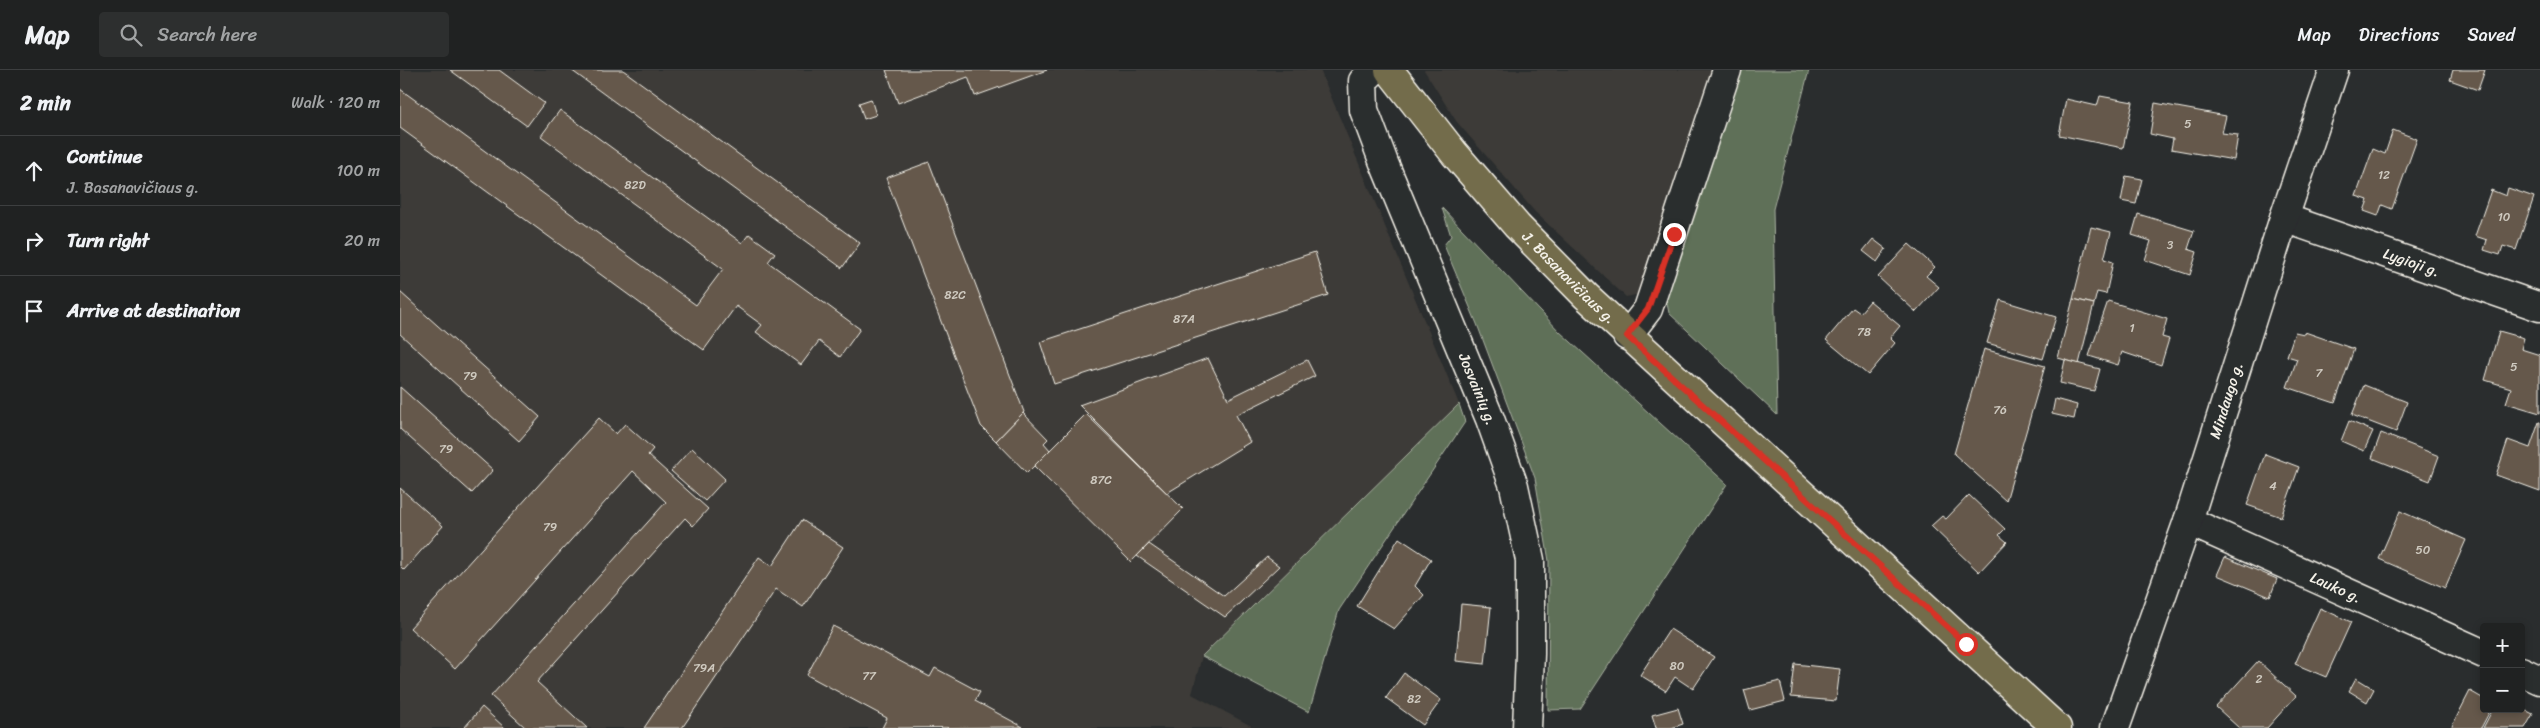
<!DOCTYPE html>
<meta charset="utf-8">
<style>
body{margin:0;font-family:Sriracha,sans-serif;background:#2d2f2f;color:#f1f3f6}
.controls{position:absolute;right:15px;bottom:15px;display:grid;overflow:hidden;border-radius:5px;box-shadow:0 2px 8px #0003}
.controls button{width:45px;height:45px;display:grid;place-items:center;padding:0;border:0;border-bottom:1px solid #3d3f40;background:#202222;color:#f1f3f6;font:25px sans-serif}
.stop{position:absolute;width:15px;height:15px;margin:-11px;border:4px solid #d93025;border-radius:50%;background:#fff}
.stop.end{background:#d93025;border-color:#fff;box-shadow:0 1px 5px #0008}
.list{margin:0;padding:0;list-style:none}
h2{display:flex;justify-content:space-between;align-items:center;height:65px;margin:0;padding:0 20px;font-size:21px}
h2 small{font-size:16px;font-weight:400;color:#a2a4a5}
.list li{display:grid;grid-template-columns:32px 1fr auto;gap:15px;align-items:center;box-sizing:border-box;height:70px;padding:0 20px;border-top:1px solid #3d3f40}
.list b{display:block;font-size:19px;white-space:nowrap}
.list p{margin:0;font-size:16px;white-space:nowrap;color:#a2a4a5}
.list em{font-size:16px;font-style:normal;color:#a2a4a5}
.icon{flex:none;width:28px;height:28px;fill:none;stroke:currentColor;stroke-width:2;stroke-linecap:round;stroke-linejoin:round}
.map{position:relative;flex:none;width:2140px;height:658px;overflow:hidden}
header{display:flex;align-items:center;gap:30px;box-sizing:border-box;height:70px;padding:0 25px;background:#202222;border-bottom:1px solid #3d3f40}
header strong{font-size:24px}
nav{display:flex;gap:28px;margin-inline-start:auto;font-size:18px}
.search{width:350px;height:45px;background:#2d2f2f;display:flex;align-items:center;gap:12px;box-sizing:border-box;padding:0 18px;border-radius:5px;color:#a2a4a5;font-size:19px}
main{display:flex}
aside{flex:1;background:#202222}
.map>svg:first-child{display:block}
</style>
<header>
<strong>Map</strong>
<div class="search"><svg class="icon" aria-label="search" viewBox="0 0 24 24"><circle cx="10" cy="10" r="6"/><path d="M15 15l6 6"/></svg>Search here</div>
<nav><a>Map</a><a>Directions</a><a>Saved</a></nav>
</header>
<main>
<aside>
<h2>2 min<small>Walk · 120 m</small></h2>
<ul class="list">
<li><svg class="icon" aria-label="ahead" viewBox="0 0 24 24"><path d="M12 20V5M6 11l6-6 6 6"/></svg><div><b>Continue</b><p>J. Basanavičiaus g.</p></div><em>100 m</em></li>
<li><svg class="icon" aria-label="right" viewBox="0 0 24 24"><path d="M7 20v-9h11M14 6l5 5-5 5"/></svg><div><b>Turn right</b></div><em>20 m</em></li>
<li><svg class="icon" aria-label="arrive" viewBox="0 0 24 24"><path d="M6 21V4h12l-3 4 3 4H6"/></svg><div><b>Arrive at destination</b></div></li>
</ul>
</aside>
<div class="map">
<svg width="2140" height="658" viewBox="0 0 2140 658">
<rect width="100%" height="100%" fill="#2a2d2e"/>
<filter id="ink" filterUnits="userSpaceOnUse"><feTurbulence type="fractalNoise" baseFrequency=".02" numOctaves="2"/><feDisplacementMap in="SourceGraphic" scale="10" xChannelSelector="R" yChannelSelector="G"/><feConvolveMatrix kernelMatrix="1 2 1 2 8 2 1 2 1" color-interpolation-filters="sRGB"/></filter>
<g filter="url(#ink)">
<!-- built -->
<g fill="#3c3a37">
<path d="M0 0H920L1059 334 802 586 792 624 855 658H0Z"/>
<path d="M1024 0H1336L1264 219 1226 227 1135 142 1056 51Z"/>
</g>
<!-- green -->
<g fill="#5e7059" stroke="#a9b0a0">
<path d="M1336 0H1409L1373 139 1377 345 1269 243 1264 219Z"/>
<path d="M1042 138 1160 262 1327 414 1180 639 1148 640 1149 491 1135 408 1077 254 1044 175 1051 166Z"/>
<path d="M1059 334 1065 352 939 540 909 642 802 586Z"/>
</g>
<!-- building -->
<g fill="#65594c" stroke="#f4f1e8">
<path d="M50 0H99L144 33 127 56Z"/>
<path d="M171 0H223L460 173 442 198Z"/>
<path d="M486 0H647L575 26 568 7 498 33Z"/>
<path d="M2053 0H2085L2078 20 2050 10Z"/>
<path d="M0 19 296 235 323 199 141 66 160 40 342 173 349 164 375 183 368 192 460 259 440 287 419 271 401 295 356 262 362 255 336 236 304 280 0 58Z"/>
<path d="M1700 26 1733 32 1723 78 1659 65 1666 29 1697 36Z"/>
<path d="M471 29 476 45 464 49 459 33Z"/>
<path d="M1755 33 1826 46 1822 63 1838 65 1834 90 1771 79 1773 69 1750 64Z"/>
<path d="M1993 60 2017 69 1992 139 1982 135 1978 146 1964 141 1968 130 1956 126 1973 79 1985 84Z"/>
<path d="M529 92 624 342 596 371 581 356 486 108Z"/>
<path d="M1726 106 1742 109 1736 134 1721 131Z"/>
<path d="M2108 118 2134 127 2116 180 2103 176 2100 185 2084 180 2087 170 2075 166 2091 120 2106 126Z"/>
<path d="M1738 144 1794 161 1788 179 1797 182 1790 205 1745 190 1751 171 1732 165Z"/>
<path d="M1691 157 1711 162 1704 189 1713 192 1706 224 1697 222 1694 234 1673 229Z"/>
<path d="M1473 169 1486 179 1477 192 1463 181Z"/>
<path d="M1509 174 1535 197 1526 206 1539 217 1516 242 1478 207Z"/>
<path d="M915 182 928 225 654 314 640 272Z"/>
<path d="M0 222 140 347 119 371 0 264Z"/>
<path d="M1673 229 1694 234 1679 294 1658 288Z"/>
<path d="M1600 230 1656 247 1643 289 1587 273Z"/>
<path d="M1470 231 1500 256 1490 268 1495 273 1468 305 1426 270 1453 238 1460 243Z"/>
<path d="M1708 231 1767 249 1762 267 1769 269 1761 295 1722 282 1718 295 1689 286Z"/>
<path d="M2099 261 2124 268 2121 279 2140 285V343L2106 333 2111 318 2085 310Z"/>
<path d="M1895 262 1904 264 1905 262 1954 279 1935 333 1887 317 1897 289 1887 286Z"/>
<path d="M1584 279 1645 296 1606 431 1554 384Z"/>
<path d="M808 288 828 329 907 290 915 306 836 345 850 372 767 423 679 335Z"/>
<path d="M1665 290 1700 299 1694 321 1660 313Z"/>
<path d="M1964 315 2007 332 1996 362 1952 345Z"/>
<path d="M0 317 93 400 72 423 0 359Z"/>
<path d="M1655 329 1677 335 1674 349 1652 344Z"/>
<path d="M623 343 648 369 644 373 650 380 627 403 596 371Z"/>
<path d="M686 344 783 439 731 492 634 396Z"/>
<path d="M199 348 216 364 225 354 253 379 248 385 308 439 293 456 285 448 137 612 187 658H126L91 626 266 432 233 401 55 599 10 558Z"/>
<path d="M1949 351 1973 361 1964 381 1941 371Z"/>
<path d="M2139 352H2140V421L2096 405 2108 370 2130 378Z"/>
<path d="M1981 363 2039 386 2030 411 1972 388Z"/>
<path d="M292 378 325 409 305 431 271 401Z"/>
<path d="M1865 384 1899 397 1881 447 1847 435Z"/>
<path d="M0 418 43 456 4 500 0 496Z"/>
<path d="M1569 425 1605 459 1599 465 1607 472 1579 502 1531 456 1542 446 1546 449Z"/>
<path d="M2000 441 2066 470 2045 518 1979 489Z"/>
<path d="M402 450 443 477 403 537 376 519 282 658H244L359 487 372 496Z"/>
<path d="M999 468 1031 489 1015 516 1024 525 994 559 957 536Z"/>
<path d="M749 474 824 526 867 487 879 496 825 547 737 486Z"/>
<path d="M1825 487 1877 509 1870 527 1817 505Z"/>
<path d="M1061 534 1091 537 1085 594 1056 591Z"/>
<path d="M1920 538 1951 552 1926 607 1895 594Z"/>
<path d="M433 556 530 607 535 598 580 622 575 631 623 657 482 658 487 648 407 605Z"/>
<path d="M1270 559 1314 587 1293 619 1275 607 1266 621 1240 605Z"/>
<path d="M1858 591 1896 626 1867 658H1839L1816 637Z"/>
<path d="M1395 594 1440 599 1436 631 1391 627Z"/>
<path d="M1004 603 1041 630 1023 655 986 628Z"/>
<path d="M1956 608 1974 619 1967 632 1949 621Z"/>
<path d="M1380 611 1385 631 1350 640 1344 620Z"/>
<path d="M2070 621 2084 629V639H2091L2081 658H2051Z"/>
<path d="M82 637 105 658H64Z"/>
<path d="M1278 638 1283 654 1271 658H1256L1252 645Z"/>
<path d="M2121 638 2133 644 2125 658H2083L2093 639Z"/>
</g>
<g fill="none" stroke-linecap="round" stroke-linejoin="round">
<defs>
<g id="street">
<path id="s1" d="M974 0 963 11 964 40 984 93 1090 349 1114 416 1130 490V584L1127 658"/>
<path id="s2" d="M1884 148 2140 237"/>
<path d="M1227 266 1248 239 1327 0"/>
<path id="s3" d="M1788 451 2084 584"/>
<path d="M2121 601 2140 610"/>
<path id="s4" d="M1715 658 1788 451 1884 148 1934 0"/>
</g>
<g id="primary">
<path id="s5" d="M989 0 1054 83 1117 156 1186 226 1657 658"/>
</g>
</defs>
<!-- street casing -->
<use href="#street" stroke="#f4f1e8" stroke-width="31"/>
<!-- primary casing -->
<use href="#primary" stroke="#f4f1e8" stroke-width="31"/>
<!-- street -->
<use href="#street" stroke="#2a2d2e" stroke-width="28"/>
<!-- primary -->
<use href="#primary" stroke="#736c4b" stroke-width="28"/>
</g>
</g>
<g fill="none" stroke-linecap="round" stroke-linejoin="round" filter="url(#ink)">
<!-- route -->
<path stroke="#d93025" stroke-width="6" d="M1274 164 1248 239 1227 266 1566 574"/>
</g>
<g text-anchor="middle" dominant-baseline="central" stroke-width="4" stroke-linejoin="round" paint-order="stroke">
<!-- number labels -->
<g font-size="12" fill="#d0cbc1">
<text x="1788" y="54">5</text>
<text x="1984" y="105">12</text>
<text x="235" y="115">82D</text>
<text x="2104" y="147">10</text>
<text x="1770" y="175">3</text>
<text x="555" y="225">82C</text>
<text x="784" y="249">87A</text>
<text x="1732" y="258">1</text>
<text x="1464" y="262">78</text>
<text x="2114" y="297">5</text>
<text x="1919" y="303">7</text>
<text x="70" y="306">79</text>
<text x="1600" y="340">76</text>
<text x="46" y="379">79</text>
<text x="701" y="410">87C</text>
<text x="1873" y="416">4</text>
<text x="150" y="457">79</text>
<text x="2023" y="480">50</text>
<text x="1277" y="596">80</text>
<text x="304" y="598">79A</text>
<text x="469" y="606">77</text>
<text x="1859" y="609">2</text>
<text x="1014" y="629">82</text>
</g>
<!-- street labels -->
<g font-size="15" fill="#f4f1e8" stroke="#2a2d2e">
<text stroke="none"><textPath href="#s2" startOffset="135">Lygioji g.</textPath></text>
<text stroke="none"><textPath href="#s5" startOffset="275">J. Basanavičiaus g.</textPath></text>
<text stroke="none"><textPath href="#s1" startOffset="346">Josvainių g.</textPath></text>
<text stroke="none"><textPath href="#s4" startOffset="346">Mindaugo g.</textPath></text>
<text stroke="none"><textPath href="#s3" startOffset="162">Lauko g.</textPath></text>
</g>
</g>
</svg>
<div class="controls">
<button>+</button>
<button>−</button>
</div>
<div class="stop" style="left:1566px;top:574px"></div>
<div class="stop end" style="left:1274px;top:164px"></div>
</div>
</main>
